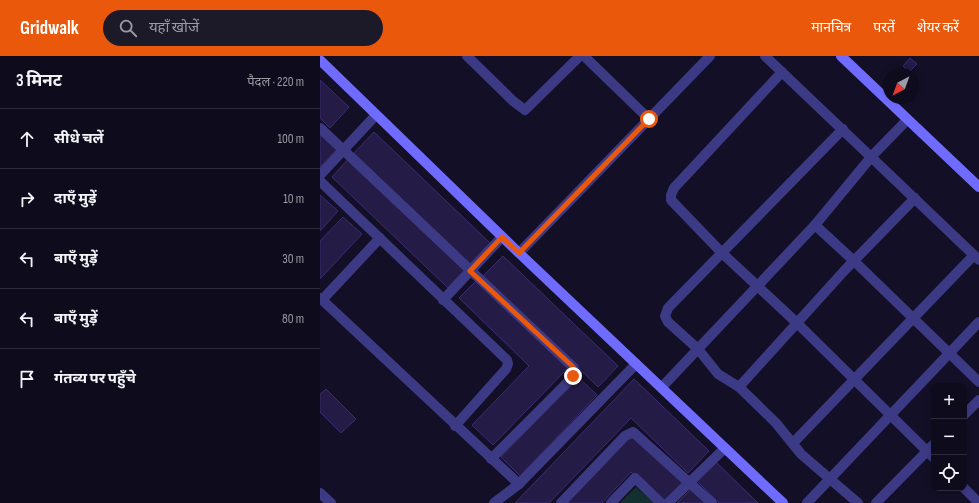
<!DOCTYPE html>
<html lang="hi">
<meta charset="utf-8">
<style>
body{margin:0;font-family:"Sofia Sans Condensed","Noto Sans Devanagari",sans-serif;background:#1c1929;color:#f1f3f6}
.controls{position:absolute;right:12px;bottom:12px;display:grid;overflow:hidden;border-radius:8px;box-shadow:0 2px 6px #0003}
.controls button{width:36px;height:36px;display:grid;place-items:center;padding:0;border:0;border-bottom:1px solid #2e2b3b;background:#0e0b1c;color:#f1f3f6;font:20px sans-serif}
.compass{position:absolute;left:563px;top:12px;width:36px;height:36px;border-radius:50%;background:#0e0b1c;box-shadow:0 2px 6px #0003;rotate:221deg}
.stop{position:absolute;width:12px;height:12px;margin:-9px;border:3px solid #ea580c;border-radius:50%;background:#fff}
.stop.end{background:#ea580c;border-color:#fff;box-shadow:0 1px 4px #0008}
.list{margin:0;padding:0;list-style:none}
h2{display:flex;justify-content:space-between;align-items:center;height:52px;margin:0;padding:0 16px;font-size:17px}
h2 small{font-size:13px;font-weight:400;color:#9b9ba3}
.list li{display:grid;grid-template-columns:26px 1fr auto;gap:12px;align-items:center;box-sizing:border-box;height:60px;padding:0 16px;border-top:1px solid #2e2b3b}
.list b{display:block;font-size:15px;white-space:nowrap}
.list em{font-size:13px;font-style:normal;color:#9b9ba3}
.icon{flex:none;width:22px;height:22px;fill:none;stroke:currentColor;stroke-width:2;stroke-linecap:round;stroke-linejoin:round}
.map{position:relative;flex:none;width:659px;height:447px;overflow:hidden}
header{display:flex;align-items:center;gap:24px;box-sizing:border-box;height:56px;padding:0 20px;background:#ea580c;color:#fff}
header strong{font-size:19px}
nav{display:flex;gap:22px;margin-inline-start:auto;font-size:14px}
.search{width:280px;height:36px;background:#1c1929;display:flex;align-items:center;gap:10px;box-sizing:border-box;padding:0 14px;border-radius:22px;color:#9b9ba3;font-size:15px}
main{display:flex}
aside{flex:1;background:#0e0b1c}
.map>svg:first-child{display:block}
</style>
<header>
<strong>Gridwalk</strong>
<div class="search"><svg class="icon" aria-label="search" viewBox="0 0 24 24"><circle cx="10" cy="10" r="6"/><path d="M15 15l6 6"/></svg>यहाँ खोजें</div>
<nav><a>मानचित्र</a><a>परतें</a><a>शेयर करें</a></nav>
</header>
<main>
<aside>
<h2>3 मिनट<small>पैदल · 220 m</small></h2>
<ul class="list">
<li><svg class="icon" aria-label="ahead" viewBox="0 0 24 24"><path d="M12 20V5M6 11l6-6 6 6"/></svg><div><b>सीधे चलें</b></div><em>100 m</em></li>
<li><svg class="icon" aria-label="right" viewBox="0 0 24 24"><path d="M7 20v-9h11M14 6l5 5-5 5"/></svg><div><b>दाएँ मुड़ें</b></div><em>10 m</em></li>
<li><svg class="icon" aria-label="left" viewBox="0 0 24 24"><path d="M17 20v-9H6M10 6l-5 5 5 5"/></svg><div><b>बाएँ मुड़ें</b></div><em>30 m</em></li>
<li><svg class="icon" aria-label="left" viewBox="0 0 24 24"><path d="M17 20v-9H6M10 6l-5 5 5 5"/></svg><div><b>बाएँ मुड़ें</b></div><em>80 m</em></li>
<li><svg class="icon" aria-label="arrive" viewBox="0 0 24 24"><path d="M6 21V4h12l-3 4 3 4H6"/></svg><div><b>गंतव्य पर पहुँचे</b></div></li>
</ul>
</aside>
<div class="map">
<svg width="659" height="447" viewBox="0 0 659 447">
<rect width="100%" height="100%" fill="#130f26"/>
<!-- green -->
<path fill="#12302f" d="M316 431 334 447H300Z"/>
<!-- building -->
<g fill="#241b47" stroke="#3b2d73">
<path d="M590 2 597 8 589 16 583 10Z"/>
<path d="M0 24 29 51 10 72 0 62Z"/>
<path d="M54 76 170 187 150 208 34 97Z"/>
<path d="M0 77 17 93 0 111Z"/>
<path d="M30 101 147 212 128 232 12 121Z"/>
<path d="M0 139 18 155 0 175Z"/>
<path d="M23 161 42 178 0 223V185Z"/>
<path d="M183 200 298 310 278 331 163 220Z"/>
<path d="M158 223 249 311 173 389 152 369 209 310 139 242Z"/>
<path d="M258 321 277 339 200 420 181 401Z"/>
<path d="M314 323 389 395 368 417 311 362 229 447H195Z"/>
<path d="M6 333 36 363 21 377 0 356V338Z"/>
<path d="M310 379 363 428 345 447 311 416 282 447H246Z"/>
<path d="M396 406 438 447H399L377 425Z"/>
<path d="M371 433 385 447H357Z"/>
</g>
<g fill="none" stroke-linecap="round" stroke-linejoin="round">
<!-- street -->
<g stroke="#3d3a85" stroke-width="10">
<path d="M147 0 193 45 205 54 260 0"/>
<path d="M264 0 329 63"/>
<path d="M445 0 659 204"/>
<path d="M462 16 354 132 351 139V144L402 197 477 267 614 402"/>
<path d="M0 72 254 312V316L249 325 171 403"/>
<path d="M523 73 348 252 345 260 348 266 378 293 398 318 419 331 456 367 481 398 538 447"/>
<path d="M0 119 56 59"/>
<path d="M0 125 187 304 188 308 186 313 135 370"/>
<path d="M495 169 534 205 659 326"/>
<path d="M199 197 390 0"/>
<path d="M0 242 199 428"/>
<path d="M2 244 60 182"/>
<path d="M123 244 182 181"/>
<path d="M342 331 495 169 552 100 587 64"/>
<path d="M419 331 524 215 595 142"/>
<path d="M644 359 659 344"/>
<path d="M474 386 654 199"/>
<path d="M644 432 659 447"/>
<path d="M0 437 11 447"/>
<path d="M174 447 199 428 316 308"/>
<path d="M241 447 305 380 313 376 392 447"/>
<path d="M291 447 315 422 341 447"/>
<path d="M348 447 405 392"/>
<path d="M487 447 659 266"/>
<path d="M556 447 614 388"/>
</g>
<!-- secondary -->
<g stroke="#6f6bff" stroke-width="10">
<path d="M521 0 659 131"/>
<path d="M0 4 199 197 463 447"/>
</g>
</g>
<g fill="none" stroke-linecap="round" stroke-linejoin="round">
<!-- route -->
<path stroke="#ea580c" stroke-width="5" d="M253 320 254 312 250 308 150 215 182 181 199 197 329 63"/>
</g>
</svg>
<div class="controls">
<button>+</button>
<button>−</button>
<button><svg class="icon" aria-label="locate" viewBox="0 0 24 24"><circle cx="12" cy="12" r="6"/><path d="M12 2v4M12 18v4M2 12h4M18 12h4"/></svg></button>
</div>
<svg class="compass" viewBox="-18 -18 36 36"><path d="M0-13l5 13h-10z" fill="#e53935"/><path d="M0 13l5-13h-10z" fill="#9b9ba3"/></svg>
<div class="stop" style="left:329px;top:63px"></div>
<div class="stop end" style="left:253px;top:320px"></div>
</div>
</main>
